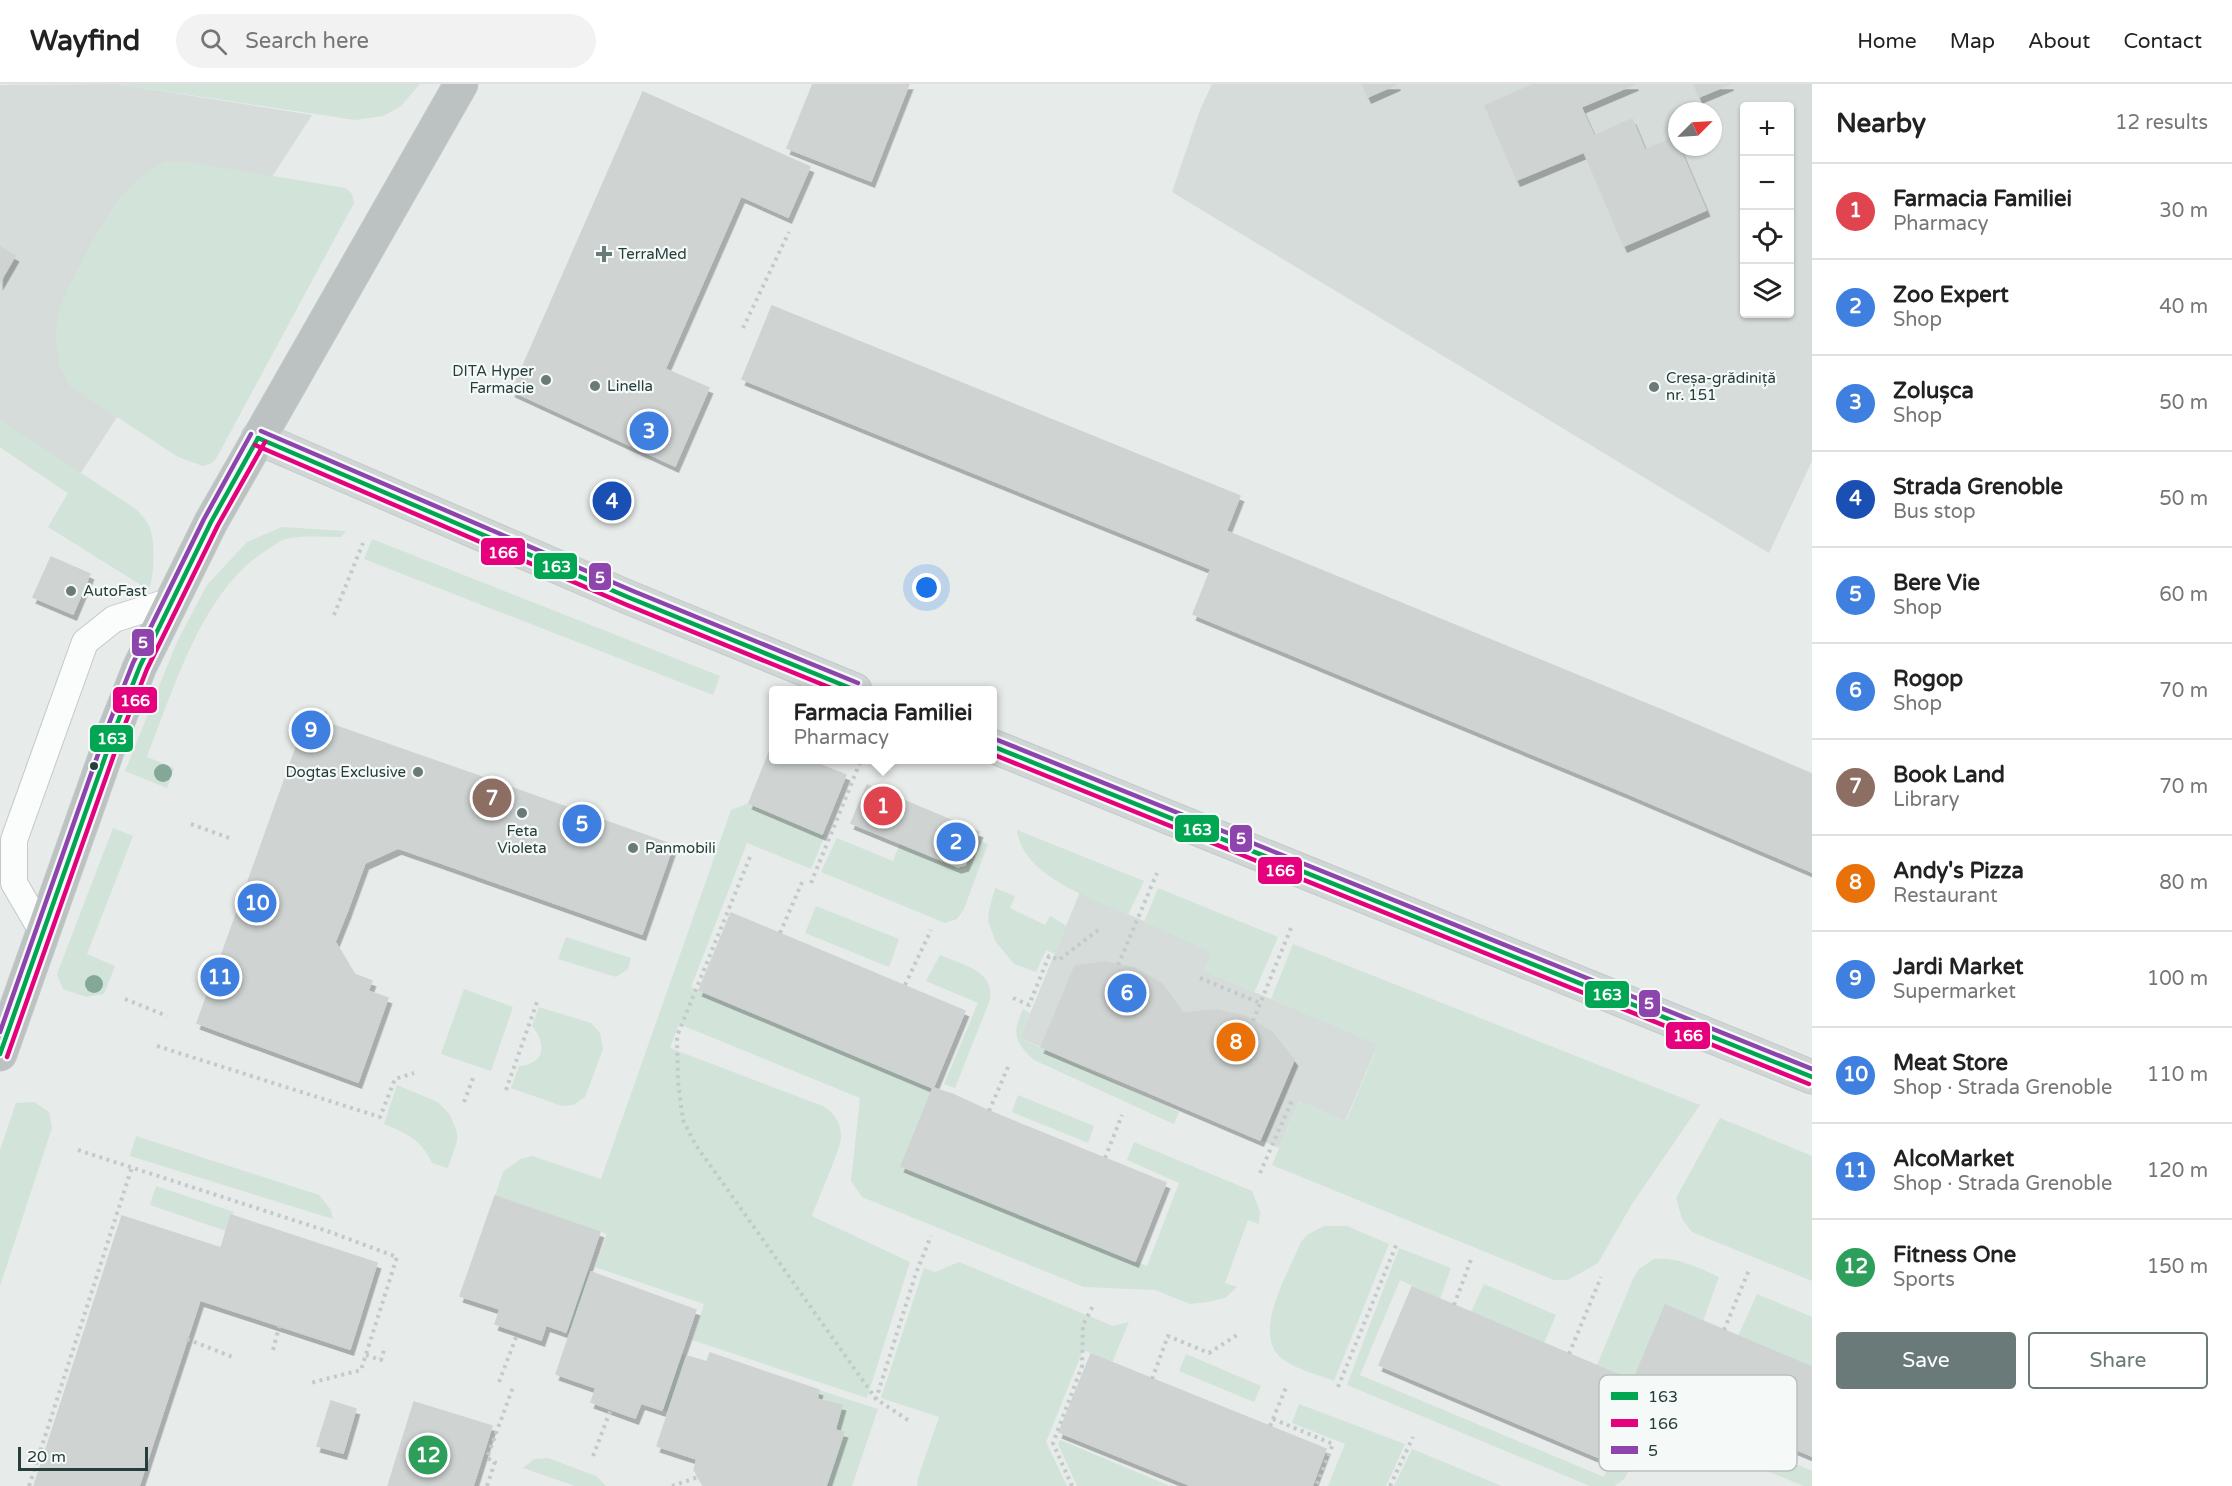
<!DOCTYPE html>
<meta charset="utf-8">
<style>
body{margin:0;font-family:"Varela Round",sans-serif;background:#f2f2f2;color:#222}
.controls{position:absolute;right:18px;top:18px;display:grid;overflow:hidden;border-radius:6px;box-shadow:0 2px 4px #0004}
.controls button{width:54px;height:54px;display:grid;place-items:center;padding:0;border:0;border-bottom:2px solid #e0e0e0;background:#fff;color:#222;font:30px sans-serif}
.compass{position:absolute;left:1668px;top:18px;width:54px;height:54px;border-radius:50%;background:#fff;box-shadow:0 2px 4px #0004;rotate:66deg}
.scale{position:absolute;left:18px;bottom:15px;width:130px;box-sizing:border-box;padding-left:6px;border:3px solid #253d3b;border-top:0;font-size:16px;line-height:21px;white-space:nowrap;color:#253d3b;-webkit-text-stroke:4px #f5f9f8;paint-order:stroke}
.you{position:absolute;left:927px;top:504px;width:21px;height:21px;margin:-15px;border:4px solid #fff;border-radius:50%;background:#1a73e8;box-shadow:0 0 0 9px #1a73e833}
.badge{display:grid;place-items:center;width:39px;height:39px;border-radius:50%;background:#697a78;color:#fff;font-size:20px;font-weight:700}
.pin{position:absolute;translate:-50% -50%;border:3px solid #fff;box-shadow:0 2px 6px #0006}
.popup{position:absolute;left:769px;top:602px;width:228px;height:78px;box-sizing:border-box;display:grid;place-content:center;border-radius:6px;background:#fff;filter:drop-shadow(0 2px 4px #0005);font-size:20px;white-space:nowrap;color:#767676}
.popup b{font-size:22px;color:#222}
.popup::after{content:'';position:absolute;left:50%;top:100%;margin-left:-12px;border:12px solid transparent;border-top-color:#fff}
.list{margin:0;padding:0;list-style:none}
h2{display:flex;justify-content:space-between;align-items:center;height:78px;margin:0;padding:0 24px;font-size:26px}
h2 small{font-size:20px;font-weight:400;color:#767676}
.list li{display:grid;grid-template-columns:39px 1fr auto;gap:18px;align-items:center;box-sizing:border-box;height:96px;padding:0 24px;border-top:2px solid #e0e0e0}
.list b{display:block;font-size:22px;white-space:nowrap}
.list p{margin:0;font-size:20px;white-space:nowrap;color:#767676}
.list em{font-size:20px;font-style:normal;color:#767676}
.actions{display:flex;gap:12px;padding:18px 24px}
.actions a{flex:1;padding:14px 0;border:2px solid #697a78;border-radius:6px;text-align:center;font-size:21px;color:#697a78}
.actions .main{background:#697a78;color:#fff}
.icon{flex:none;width:33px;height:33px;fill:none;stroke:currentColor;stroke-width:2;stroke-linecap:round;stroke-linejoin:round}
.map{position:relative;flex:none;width:1812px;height:1402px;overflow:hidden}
header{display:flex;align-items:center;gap:36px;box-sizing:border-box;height:84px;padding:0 30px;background:#fff;border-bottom:2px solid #e0e0e0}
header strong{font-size:28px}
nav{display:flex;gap:33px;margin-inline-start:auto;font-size:21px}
.search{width:420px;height:54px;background:#f2f2f2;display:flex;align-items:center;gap:15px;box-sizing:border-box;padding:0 21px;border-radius:33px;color:#767676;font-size:22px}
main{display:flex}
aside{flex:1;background:#fff}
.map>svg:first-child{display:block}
</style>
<header>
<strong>Wayfind</strong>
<div class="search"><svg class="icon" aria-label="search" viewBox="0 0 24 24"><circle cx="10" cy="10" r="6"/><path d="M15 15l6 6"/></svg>Search here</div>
<nav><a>Home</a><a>Map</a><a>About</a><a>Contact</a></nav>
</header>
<main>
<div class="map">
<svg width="1812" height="1402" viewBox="0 0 1812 1402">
<defs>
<filter id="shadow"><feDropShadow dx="3.5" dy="6" stdDeviation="0" flood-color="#0004"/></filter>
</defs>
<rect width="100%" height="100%" fill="#e7ebea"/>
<!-- built -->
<g fill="#d5dcda" fill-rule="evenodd">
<path d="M117 0 312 31 68 409 0 363V1Z"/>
<path d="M1212 0H1812V377L1769 469 1172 108 1200 26ZM1744 22H1790V230H1744ZM1677 27H1713V63H1677Z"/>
<path d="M1080 808 1212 868 1204 887 1378 960 1345 1037 1299 1017 1279 1064 1020 954Z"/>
</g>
<!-- green -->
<g fill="#d2e3da">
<path d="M117 0H420L401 22 383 32 355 36Z"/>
<path d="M164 78H187L346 104 352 110 354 119 217 373 212 379 203 382 178 373 70 302 59 281 56 256 57 232 67 206 94 154 116 119 136 97Z"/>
<path d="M0 336 136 425C140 430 145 434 148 440 156 453 154 492 149 506L48 443 68 409 0 363Z"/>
<path d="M282 443 346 447 341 453C324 453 304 451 286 455 280 456 273 462 267 466 202 506 174 605 147 673L174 684 167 704 125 687 177 558 207 501 247 458Z"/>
<path d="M372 455 720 592 713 611 364 475Z"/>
<path d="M749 719 825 751 811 785 747 759 691 903 933 1004 902 1082 1147 1182 1179 1099 1127 1076 1134 1058 1252 1107 1260 1128 1259 1140 1248 1136 1225 1199 1237 1203 1225 1214 1208 1218 1190 1220 1155 1206 1084 1203 862 1113 851 1097 860 1014 679 940 670 964 823 1022C834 1029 841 1038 841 1053 841 1065 817 1117 812 1132L910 1178 867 1314 692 1256 704 1220 595 1183 607 1150 495 1112 503 1088 520 1075 532 1072 601 1095 731 726Z"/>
<path d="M113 744 133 752 87 870 115 882 104 910 86 913 63 905 57 890Z"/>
<path d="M1017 746 1144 797 1128 831C1092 814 1022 792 1017 746Z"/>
<path d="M837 754 893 777 900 759 958 783 965 781 976 755 988 760 964 825 957 835 945 839 821 788Z"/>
<path d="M995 804 1015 812 1010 824 1045 841 1050 832 1067 842 1055 870 1046 866 1036 888 1014 880 996 858 988 837 989 826Z"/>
<path d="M1158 804 1278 853 1254 909 1204 887 1211 868 1144 838Z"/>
<path d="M816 822 899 855 889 883 805 849Z"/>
<path d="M566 853 631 874 628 885 616 893 558 875Z"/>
<path d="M1293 860 1700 1021 1632 1120 1598 1179 1568 1196H1554L1272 1081 1299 1017 1346 1037 1378 961 1271 915Z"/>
<path d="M940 871C962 881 995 886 990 916L955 1004 944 1000 978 919 926 897Z"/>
<path d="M464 905 513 923 491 987 441 970Z"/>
<path d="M539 923 591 939 600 949 603 965 585 1013 573 1021 562 1022 511 1004 519 982C545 980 547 960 532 942Z"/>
<path d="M1023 925 1030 929 1020 954 1179 1028 1174 1040 1034 976C1014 958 1012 949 1023 925Z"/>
<path d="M397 1001 438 1018 450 1031 457 1048V1057L448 1084 432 1079C422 1056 406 1049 384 1040Z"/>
<path d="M1018 1011 1094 1042 1088 1059 1012 1028Z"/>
<path d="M34 1018 49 1028 52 1044 0 1202V1066L16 1019Z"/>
<path d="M1720 1034 1812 1072V1197L1692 1148 1682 1135 1676 1114Z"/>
<path d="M136 1052 319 1111 331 1126 333 1135 130 1072Z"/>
<path d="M156 1102 234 1128 226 1147 150 1121Z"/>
<path d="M1324 1142H1347L1389 1160 1334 1297C1319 1291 1289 1283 1279 1272 1253 1246 1290 1185 1301 1158L1307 1151Z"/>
<path d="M1399 1164 1451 1184 1440 1215 1400 1196 1360 1291 1604 1393 1637 1311 1812 1387V1402H1804L1649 1339 1625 1394 1615 1402H1590L1347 1301Z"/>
<path d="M1654 1175C1678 1173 1697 1183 1719 1193L1703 1237 1664 1221 1633 1297 1597 1281 1633 1195 1639 1185Z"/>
<path d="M959 1178 1113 1242 1129 1238 1112 1279 1083 1266 1046 1358 1067 1402H917L918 1394 939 1333 881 1314 924 1184 935 1188Z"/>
<path d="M587 1187 591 1188 570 1250 566 1248Z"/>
<path d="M1484 1200 1556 1231 1544 1259 1471 1228Z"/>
<path d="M1757 1210 1812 1233V1283L1738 1252Z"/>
<path d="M682 1269 687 1272 668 1328 662 1326Z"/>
<path d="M1186 1270 1261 1302 1254 1318 1179 1287Z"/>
<path d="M819 1306 878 1325 852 1402H826L844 1349 835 1346 817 1315Z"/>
<path d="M1299 1320 1405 1360 1386 1402H1328L1345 1360 1292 1339Z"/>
<path d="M1060 1356 1170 1402H1077L1058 1360Z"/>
<path d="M1412 1365 1502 1402H1394Z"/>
<path d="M548 1374 596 1392 606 1402H575L523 1384 534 1375Z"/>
</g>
<!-- building -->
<g fill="#cfd4d3" stroke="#cfd4d3" stroke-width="1.5" filter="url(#shadow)">
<path d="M813 0H909L871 97 787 64Z"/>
<path d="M1362 0H1397L1368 13Z"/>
<path d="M1534 0H1635L1581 23 1594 52 1632 35 1645 66 1675 53 1677 63H1679L1706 126 1624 162 1584 68 1517 96 1485 22Z"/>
<path d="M1694 0H1730L1699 13Z"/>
<path d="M643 8 810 83 788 133 741 112 665 285 709 304 675 382 512 307Z"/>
<path d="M0 163 15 172 0 198Z"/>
<path d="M772 222 1240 412 1211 485 742 295Z"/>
<path d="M1226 447 1664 627 1629 710 1193 530Z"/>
<path d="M51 473 90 490 73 530 33 513Z"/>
<path d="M1664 627 1812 690V788L1629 710Z"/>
<path d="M326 628 330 640 476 691 444 780 398 764 365 779 347 828 250 792 301 650 297 638Z"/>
<path d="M772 661 774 676H808L846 691 822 750 749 719Z"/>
<path d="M476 691 673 761 642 850 444 780Z"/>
<path d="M867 701 979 748 965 781 958 783 851 739Z"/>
<path d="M250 792 347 828 335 858 354 890 372 897 368 907 388 914 358 998 197 939Z"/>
<path d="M731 829 965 927 933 1004 699 906Z"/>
<path d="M1106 878 1135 884 1162 900 1183 929 1150 1009 1041 963 1075 882Z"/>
<path d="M1216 926 1245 932 1272 948 1294 976 1260 1056 1150 1009 1183 929Z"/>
<path d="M933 1004 952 1010 989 1027 1166 1099 1135 1177 901 1082Z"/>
<path d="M495 1112 600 1148 566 1248 546 1241 541 1256 495 1240 500 1225 460 1212Z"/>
<path d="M231 1131 377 1179 350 1265 200 1216 139 1402H34L122 1132 221 1164Z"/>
<path d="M591 1188 696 1226 662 1326 641 1319 635 1334 591 1318 596 1304 556 1290Z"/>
<path d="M1412 1203 1633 1297 1600 1374 1379 1281Z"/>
<path d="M1665 1221 1812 1283V1372L1633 1297Z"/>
<path d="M710 1269 819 1306 817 1315 842 1321 835 1346 844 1348 826 1402H704L694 1386 697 1375 657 1362 687 1272 707 1278Z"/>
<path d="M1091 1270 1326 1365 1312 1402H1192L1059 1348Z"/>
<path d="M331 1317 356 1325 343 1369 317 1362Z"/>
<path d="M414 1318 492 1342 473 1402H388Z"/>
</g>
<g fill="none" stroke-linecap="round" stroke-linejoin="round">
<defs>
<path id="lane" d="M42 847 14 799V756L85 558 114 535 171 517"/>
<g id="primary">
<path d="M258 354 630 514 855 606"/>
<path d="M992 662 1812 993"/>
</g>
<path id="highway" d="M0 970 115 645 140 582 211 438 461 0"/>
</defs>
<!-- lane casing -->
<use href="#lane" stroke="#c4c8c7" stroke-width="28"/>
<!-- primary casing -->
<use href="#primary" stroke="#c2cac9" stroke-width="35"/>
<!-- highway casing -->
<use href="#highway" stroke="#c2cac9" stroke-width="35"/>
<!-- path -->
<g stroke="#c2cbca" stroke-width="4" stroke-dasharray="3 4.5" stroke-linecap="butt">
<path d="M743 244 789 148"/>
<path d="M334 531 363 459"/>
<path d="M191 740 232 755"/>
<path d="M750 773 677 952 678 998 683 1036 695 1060 876 1315"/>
<path d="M811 799 861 676"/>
<path d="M780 849 803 796"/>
<path d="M1118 881 1157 789"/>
<path d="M1200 894 1260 919"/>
<path d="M905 901 931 846"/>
<path d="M1013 914 1029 921 1049 872 1059 876 1098 846"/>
<path d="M125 915 167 932"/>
<path d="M1253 937 1291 844"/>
<path d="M157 962 380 1033 395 995 414 989"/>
<path d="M506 1006 537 918"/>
<path d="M464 1018 473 994"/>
<path d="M989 1027 1008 983"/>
<path d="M78 1066 330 1148 397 1173 361 1286 310 1299"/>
<path d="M1105 1074 1122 1031"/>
<path d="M1260 1089 1293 1014"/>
<path d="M1454 1221 1472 1173"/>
<path d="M1724 1246 1749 1186"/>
<path d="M187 1255 235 1274"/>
<path d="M273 1266 279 1243"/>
<path d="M1569 1270 1601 1193"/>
<path d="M366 1271 381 1276 385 1263"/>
<path d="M1152 1295 1168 1252 1209 1269 1237 1251"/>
<path d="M499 1298 518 1248"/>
<path d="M1338 1303 1397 1159"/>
<path d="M1273 1335 1333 1360 1316 1402"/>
<path d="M908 1336 876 1315 916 1189 931 1152"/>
<path d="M1270 1342 1287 1301"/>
<path d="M593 1372 611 1325"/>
<path d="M29 1402 132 1083"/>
<path d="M487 1402 495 1378 487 1374 513 1303"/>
<path d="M672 1402 698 1393"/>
<path d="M1072 1402 1053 1359 1082 1282 1083 1241 1094 1220"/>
<path d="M1390 1402 1413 1353"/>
</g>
<!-- lane -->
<use href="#lane" stroke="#fbfcfc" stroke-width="26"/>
<!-- primary -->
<use href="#primary" stroke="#d0d6d6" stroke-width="33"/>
<!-- highway -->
<use href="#highway" stroke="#bcc2c2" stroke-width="33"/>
<defs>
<g id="bus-1">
<path d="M258 354 630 514 855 606"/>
<path d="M992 662 1812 993"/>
<path d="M0 970 115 645 140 582 211 438 258 354"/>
</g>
<g id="bus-2">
<path d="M255 361 627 521 836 606"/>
<path d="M992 670 1809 1000"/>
<path d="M7 973 122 648 147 585 218 441 265 358"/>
</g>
<g id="bus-3">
<path d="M261 347 633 507 858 599"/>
<path d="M995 655 1812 985"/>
<path d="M0 948 108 642 133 579 204 435 251 350"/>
</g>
</defs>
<!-- bus-1 casing -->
<use href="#bus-1" stroke="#f5f9f8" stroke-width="9"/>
<!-- bus-2 casing -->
<use href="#bus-2" stroke="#f5f9f8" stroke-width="9"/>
<!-- bus-3 casing -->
<use href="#bus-3" stroke="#f5f9f8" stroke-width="9"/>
<!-- bus-1 -->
<use href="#bus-1" stroke="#00a651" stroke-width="4.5"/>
<!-- bus-2 -->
<use href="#bus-2" stroke="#e5007d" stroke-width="4.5"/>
<!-- bus-3 -->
<use href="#bus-3" stroke="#8e44ad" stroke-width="4.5"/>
</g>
<!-- trees -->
<g fill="#83a898">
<circle cx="163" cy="689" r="9"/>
<circle cx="94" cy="900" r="9"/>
</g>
<!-- markers -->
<g fill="#697a78" stroke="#f5f9f8" stroke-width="2">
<path d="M601 161h6v6h6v6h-6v6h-6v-6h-6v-6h6z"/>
<circle cx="546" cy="296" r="6"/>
<circle cx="595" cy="302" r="6"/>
<circle cx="1654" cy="303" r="6"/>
<circle cx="71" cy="507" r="6"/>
<circle cx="418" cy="688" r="6"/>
<circle cx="522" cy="729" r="6"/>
<circle cx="633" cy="764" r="6"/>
</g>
<circle fill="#253d3b" stroke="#f5f9f8" stroke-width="2" cx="94" cy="682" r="5"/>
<g text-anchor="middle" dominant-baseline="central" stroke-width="4.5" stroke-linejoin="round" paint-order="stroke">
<!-- poi labels -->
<g font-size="15" fill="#253d3b" stroke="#f5f9f8" text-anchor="start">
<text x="618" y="170">TerraMed</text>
<text x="534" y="287" text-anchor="end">DITA Hyper<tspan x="534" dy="17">Farmacie</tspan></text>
<text x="1666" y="294">Creșa-grădiniță<tspan x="1666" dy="17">nr. 151</tspan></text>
<text x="607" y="302">Linella</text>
<text x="83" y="507">AutoFast</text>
<text x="406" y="688" text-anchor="end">Dogtas Exclusive</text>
<text x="522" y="747" text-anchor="middle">Feta<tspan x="522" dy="17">Violeta</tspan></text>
<text x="645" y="764">Panmobili</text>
</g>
</g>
<!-- legend -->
<rect x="1599" y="1291" width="198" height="96" rx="9" fill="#f5f9f8" stroke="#b7c1bf" stroke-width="1.5"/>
<rect x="1611" y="1308" width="27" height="8" fill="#00a651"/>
<rect x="1611" y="1335" width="27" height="8" fill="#e5007d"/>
<rect x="1611" y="1362" width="27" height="8" fill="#8e44ad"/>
<g font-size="16" fill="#253d3b">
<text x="1648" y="1318">163</text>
<text x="1648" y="1345">166</text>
<text x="1648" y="1372">5</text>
</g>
<g stroke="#f5f9f8" stroke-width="2">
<rect x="480" y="453" width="46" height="29" rx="6" fill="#e5007d"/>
<rect x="533" y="468" width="45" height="28" rx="6" fill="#00a651"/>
<rect x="588" y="478" width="24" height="29" rx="6" fill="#8e44ad"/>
<rect x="131" y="544" width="24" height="29" rx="6" fill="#8e44ad"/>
<rect x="112" y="602" width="46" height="28" rx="6" fill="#e5007d"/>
<rect x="89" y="640" width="45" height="29" rx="6" fill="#00a651"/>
<rect x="1174" y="730" width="46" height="29" rx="6" fill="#00a651"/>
<rect x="1229" y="740" width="24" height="29" rx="6" fill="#8e44ad"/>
<rect x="1257" y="772" width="46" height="29" rx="6" fill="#e5007d"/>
<rect x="1584" y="896" width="46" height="29" rx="6" fill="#00a651"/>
<rect x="1638" y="905" width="23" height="29" rx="6" fill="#8e44ad"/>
<rect x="1665" y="937" width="46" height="29" rx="6" fill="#e5007d"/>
</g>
<g font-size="16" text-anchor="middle" font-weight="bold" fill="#fff">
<text x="503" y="474">166</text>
<text x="556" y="488">163</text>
<text x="600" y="499">5</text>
<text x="143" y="564">5</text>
<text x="135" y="622">166</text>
<text x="112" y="660">163</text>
<text x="1197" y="751">163</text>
<text x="1241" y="760">5</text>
<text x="1280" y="792">166</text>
<text x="1607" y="916">163</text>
<text x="1649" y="925">5</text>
<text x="1688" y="957">166</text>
</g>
</svg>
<div class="controls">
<button>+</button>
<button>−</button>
<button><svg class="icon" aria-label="locate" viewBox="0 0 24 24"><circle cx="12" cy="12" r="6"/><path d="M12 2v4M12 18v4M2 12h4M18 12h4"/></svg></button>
<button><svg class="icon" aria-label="layers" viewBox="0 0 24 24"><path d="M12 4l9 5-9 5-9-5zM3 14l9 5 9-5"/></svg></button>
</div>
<svg class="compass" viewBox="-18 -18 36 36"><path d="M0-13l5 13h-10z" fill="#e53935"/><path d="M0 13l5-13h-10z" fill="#767676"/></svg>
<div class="scale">20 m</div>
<div class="you"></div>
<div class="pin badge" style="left:883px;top:722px;background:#e0444e">1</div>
<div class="popup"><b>Farmacia Familiei</b>Pharmacy</div>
<div class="pin badge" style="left:956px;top:758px;background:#3f7fe0">2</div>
<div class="pin badge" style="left:649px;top:347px;background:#3f7fe0">3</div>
<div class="pin badge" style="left:612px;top:417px;background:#1a4fb4">4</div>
<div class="pin badge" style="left:582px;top:740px;background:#3f7fe0">5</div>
<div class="pin badge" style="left:1127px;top:909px;background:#3f7fe0">6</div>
<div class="pin badge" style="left:492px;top:714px;background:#8d6e63">7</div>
<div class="pin badge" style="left:1236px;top:958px;background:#e8710a">8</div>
<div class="pin badge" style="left:311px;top:646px;background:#3f7fe0">9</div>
<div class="pin badge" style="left:257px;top:819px;background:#3f7fe0">10</div>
<div class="pin badge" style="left:220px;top:893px;background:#3f7fe0">11</div>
<div class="pin badge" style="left:428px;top:1371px;background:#2e9e5b">12</div>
</div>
<aside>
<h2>Nearby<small>12 results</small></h2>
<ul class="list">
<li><span class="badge" style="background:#e0444e">1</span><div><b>Farmacia Familiei</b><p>Pharmacy</p></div><em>30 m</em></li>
<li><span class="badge" style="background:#3f7fe0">2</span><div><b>Zoo Expert</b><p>Shop</p></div><em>40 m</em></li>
<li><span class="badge" style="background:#3f7fe0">3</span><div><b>Zolușca</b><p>Shop</p></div><em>50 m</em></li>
<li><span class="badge" style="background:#1a4fb4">4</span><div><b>Strada Grenoble</b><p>Bus stop</p></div><em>50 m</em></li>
<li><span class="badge" style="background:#3f7fe0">5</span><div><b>Bere Vie</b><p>Shop</p></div><em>60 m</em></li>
<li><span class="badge" style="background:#3f7fe0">6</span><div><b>Rogop</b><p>Shop</p></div><em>70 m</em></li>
<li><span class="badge" style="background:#8d6e63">7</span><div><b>Book Land</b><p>Library</p></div><em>70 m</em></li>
<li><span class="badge" style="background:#e8710a">8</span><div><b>Andy's Pizza</b><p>Restaurant</p></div><em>80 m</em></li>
<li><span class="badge" style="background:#3f7fe0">9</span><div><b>Jardi Market</b><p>Supermarket</p></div><em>100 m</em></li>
<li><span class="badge" style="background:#3f7fe0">10</span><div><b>Meat Store</b><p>Shop · Strada Grenoble</p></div><em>110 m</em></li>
<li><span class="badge" style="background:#3f7fe0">11</span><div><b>AlcoMarket</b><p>Shop · Strada Grenoble</p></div><em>120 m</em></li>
<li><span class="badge" style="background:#2e9e5b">12</span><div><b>Fitness One</b><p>Sports</p></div><em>150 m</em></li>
</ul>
<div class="actions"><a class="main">Save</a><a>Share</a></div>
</aside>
</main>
